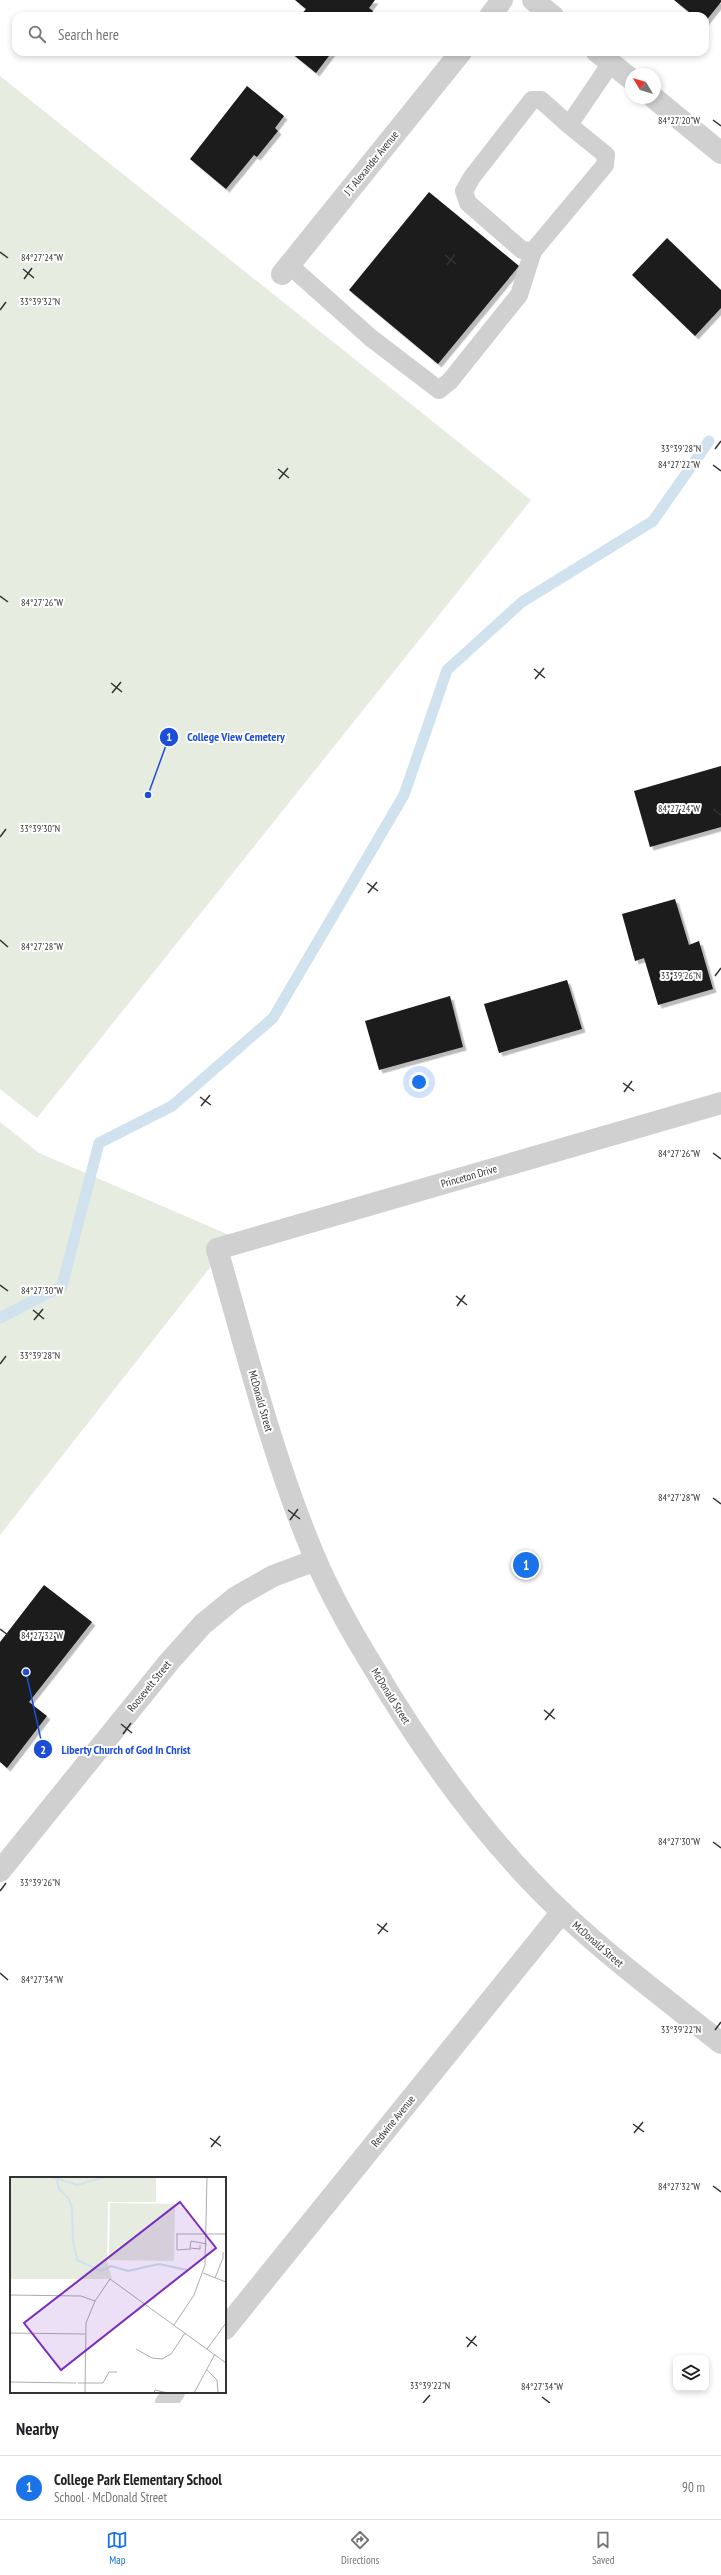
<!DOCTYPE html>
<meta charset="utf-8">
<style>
body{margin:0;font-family:"PT Sans Narrow",sans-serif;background:#f6f6f6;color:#202124}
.controls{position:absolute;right:12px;bottom:12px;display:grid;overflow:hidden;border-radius:8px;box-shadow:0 2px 6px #0003}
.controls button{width:36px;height:36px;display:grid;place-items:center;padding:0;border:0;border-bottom:1px solid #e0e0e0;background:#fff;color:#202124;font:20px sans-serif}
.compass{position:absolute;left:625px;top:68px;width:36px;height:36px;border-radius:50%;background:#fff;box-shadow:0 2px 6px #0003;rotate:308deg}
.you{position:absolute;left:419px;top:1082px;width:14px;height:14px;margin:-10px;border:3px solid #fff;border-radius:50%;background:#1a73e8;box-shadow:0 0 0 6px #1a73e833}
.badge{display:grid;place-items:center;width:26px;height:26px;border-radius:50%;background:#1a73e8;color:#fff;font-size:13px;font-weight:700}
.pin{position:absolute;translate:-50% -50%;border:2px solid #fff;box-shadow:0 1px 4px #0006}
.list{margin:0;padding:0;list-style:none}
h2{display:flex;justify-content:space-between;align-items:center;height:52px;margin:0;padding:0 16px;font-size:17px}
h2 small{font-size:13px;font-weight:400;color:#757577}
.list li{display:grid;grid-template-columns:26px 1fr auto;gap:12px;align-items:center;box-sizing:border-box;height:64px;padding:0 16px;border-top:1px solid #e0e0e0}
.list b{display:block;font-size:15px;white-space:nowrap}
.list p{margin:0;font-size:13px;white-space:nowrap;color:#757577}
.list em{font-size:13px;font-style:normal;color:#757577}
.icon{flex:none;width:22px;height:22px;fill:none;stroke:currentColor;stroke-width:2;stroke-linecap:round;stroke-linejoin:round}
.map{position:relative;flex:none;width:721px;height:2403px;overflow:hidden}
.search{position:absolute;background:#fff;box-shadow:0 2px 6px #0003;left:12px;right:12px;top:12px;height:44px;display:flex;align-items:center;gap:10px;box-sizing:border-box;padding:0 14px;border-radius:12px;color:#757577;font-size:15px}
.sheet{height:116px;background:#fff}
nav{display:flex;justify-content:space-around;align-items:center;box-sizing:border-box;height:56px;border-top:1px solid #e0e0e0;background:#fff;font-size:11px;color:#757577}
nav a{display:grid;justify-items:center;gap:2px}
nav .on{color:#1a73e8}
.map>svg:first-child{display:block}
</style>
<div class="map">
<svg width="721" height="2403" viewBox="0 0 721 2403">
<defs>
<filter id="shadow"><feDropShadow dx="3.5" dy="3.5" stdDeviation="0" flood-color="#0004"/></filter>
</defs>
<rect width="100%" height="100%" fill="#fff"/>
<!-- green -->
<g fill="#e6ecdf">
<path d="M0 76 531 500 37 1118 0 1089Z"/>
<path d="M0 1122 39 1153 234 1237 0 1535Z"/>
</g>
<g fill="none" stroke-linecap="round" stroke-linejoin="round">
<!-- stream -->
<path stroke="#cfe2ee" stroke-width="11" d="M0 1318 62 1286 99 1143 172 1106 273 1018 404 795 447 670 522 602 653 521 709 441"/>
</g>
<!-- building -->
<g fill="#1a1a1a" filter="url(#shadow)">
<path d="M295 0H375L369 8 373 11 369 16H300L306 9Z"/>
<path d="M674 0H721V2L705 22V16H694Z"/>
<path d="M290 52H332L316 73Z"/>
<path d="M247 86 284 116 275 128 278 131 257 157 254 155 226 189 190 159Z"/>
<path d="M429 192 519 266 438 364 349 290Z"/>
<path d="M667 238 721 290V308L695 336 632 275Z"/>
<path d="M721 766V827L650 847 634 791Z"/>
<path d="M675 899 689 945 699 941 713 989 658 1005 644 958 635 961 622 914Z"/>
<path d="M567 980 582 1029 499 1053 484 1004Z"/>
<path d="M450 996 463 1047 379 1070 365 1021Z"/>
<path d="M44 1585 92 1622 29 1702 47 1716 7 1768 0 1762V1642Z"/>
</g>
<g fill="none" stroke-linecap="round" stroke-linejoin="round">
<!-- service -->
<g stroke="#d0d0d0" stroke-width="18">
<path d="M569 125 606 155 605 165 533 251 522 250 468 203 464 191 472 177 532 100H541L569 125 611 63"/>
<path d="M289 265 371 338 439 390 450 381 519 295 533 251"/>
</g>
<!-- minor -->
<g stroke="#d0d0d0" stroke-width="22">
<path d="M533 0 553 16"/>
<path d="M490 16 502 0"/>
<path d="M597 52 631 79"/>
<path d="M654 98 721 153"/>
<path d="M282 274 461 52"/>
<path d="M721 1103 217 1249C247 1353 273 1459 315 1558 331 1595 351 1631 372 1665 425 1755 487 1842 564 1914 613 1960 668 2001 721 2043"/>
<path d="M0 1871 169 1662 203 1624 236 1597 273 1576 316 1560"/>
<path d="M225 2329 562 1912"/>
<path d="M166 2403 174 2392"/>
</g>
</g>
<!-- ticks -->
<path fill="none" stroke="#333" stroke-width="1.5" d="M713 120 721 126M0 252 8 258M445 255 456 264M447 265 455 254M23 269 34 278M24 279 32 268M0 310 6 302M715 449 721 441M713 465 721 471M278 469 289 478M279 479 288 468M0 596 8 602M534 669 545 678M535 679 544 668M111 683 122 692M112 693 121 682M713 809 721 815M0 837 6 829M367 883 378 891M368 893 377 882M0 940 8 947M715 976 721 968M623 1083 634 1091M624 1092 632 1081M200 1097 211 1105M201 1106 210 1095M713 1153 721 1159M0 1285 8 1291M456 1296 467 1305M457 1306 465 1295M33 1310 44 1319M34 1320 43 1309M0 1364 6 1356M713 1498 721 1504M288 1510 300 1519M290 1520 298 1509M0 1629 8 1635M544 1710 555 1719M545 1720 554 1709M121 1724 132 1733M123 1734 131 1723M713 1842 721 1848M0 1891 6 1883M377 1924 388 1932M378 1934 387 1923M0 1973 8 1980M715 2030 721 2022M633 2124 644 2132M634 2133 643 2122M210 2138 221 2146M211 2147 220 2136M713 2186 721 2192M466 2337 477 2346M467 2347 476 2336M542 2397 550 2403M423 2403 430 2395"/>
<g text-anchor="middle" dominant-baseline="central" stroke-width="4" stroke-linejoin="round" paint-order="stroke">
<!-- street labels -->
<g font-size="11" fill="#333" stroke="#fff">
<text transform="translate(371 163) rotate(-51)">J T Alexander Avenue</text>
<text transform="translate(469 1176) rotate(-16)">Princeton Drive</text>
<text transform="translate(261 1401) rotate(74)">McDonald Street</text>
<text transform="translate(149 1686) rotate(-51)">Roosevelt Street</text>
<text transform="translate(391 1696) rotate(58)">McDonald Street</text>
<text transform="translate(598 1944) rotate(41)">McDonald Street</text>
<text transform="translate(393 2121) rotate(-51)">Redwine Avenue</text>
</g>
</g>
<!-- overview -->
<g transform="translate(10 2177)">
<rect width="216" height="216" fill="#fff"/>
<path d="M0 0H146V25H98L97 85 102 102H0ZM100 26 165 27 164 84 99 83Z" fill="#e6ecdf"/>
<path fill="none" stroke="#cfe2ee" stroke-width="2" d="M42 0 67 8 95 0M47 3 49 12 59 22 62 31 63 64 67 83 90 94 101 89 118 94 149 87 177 93"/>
<path fill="none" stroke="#adadad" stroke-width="1" d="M166 57H216M167 57V73L181 72M190 68V72L180 71 181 64 197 67M193 96 216 105M205 101 213 81V75M0 118 71 119 85 124M164 148 184 118 195 88 197 0M0 156 75 157M126 172 142 181 152 182 161 177 175 156M197 172 216 146M196 192 207 203 208 216M0 205 66 206M68 206H93L99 195H107M75 216 76 146 85 124 100 102 216 186M144 216 145 213 158 216M184 216 205 177"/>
<path fill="#7b2cbf" fill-opacity="0.15" stroke="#7b2cbf" stroke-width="2" d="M170 25 206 71 51 193 14 146Z"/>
<rect width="216" height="216" fill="none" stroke="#333" stroke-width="2"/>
</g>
<g font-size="10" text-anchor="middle" fill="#333" stroke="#fff" stroke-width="4" stroke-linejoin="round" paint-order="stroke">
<text x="679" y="124">84°27'20"W</text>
<text x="42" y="261">84°27'24"W</text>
<text x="40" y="305">33°39'32"N</text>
<text x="681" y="452">33°39'28"N</text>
<text x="679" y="468">84°27'22"W</text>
<text x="42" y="606">84°27'26"W</text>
<text x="679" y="812">84°27'24"W</text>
<text x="40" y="832">33°39'30"N</text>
<text x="42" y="950">84°27'28"W</text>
<text x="681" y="979">33°39'26"N</text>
<text x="679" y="1157">84°27'26"W</text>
<text x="42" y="1294">84°27'30"W</text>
<text x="40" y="1359">33°39'28"N</text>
<text x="679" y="1501">84°27'28"W</text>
<text x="42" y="1639">84°27'32"W</text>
<text x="679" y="1845">84°27'30"W</text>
<text x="40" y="1886">33°39'26"N</text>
<text x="42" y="1983">84°27'34"W</text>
<text x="681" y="2033">33°39'22"N</text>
<text x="679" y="2190">84°27'32"W</text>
<text x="430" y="2389">33°39'22"N</text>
<text x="542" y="2390">84°27'34"W</text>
</g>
<!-- callouts -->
<path fill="none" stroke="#1d4ed8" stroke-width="1.5" d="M148 795L169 737M26 1672L43 1749"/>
<g fill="#1d4ed8" stroke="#fff" stroke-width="1.5">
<circle cx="148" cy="795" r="4"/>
<circle cx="26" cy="1672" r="4"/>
<circle cx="169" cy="737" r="10"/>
<circle cx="43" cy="1749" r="10"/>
</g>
<g font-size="12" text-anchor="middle" font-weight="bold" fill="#fff">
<text x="169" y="741">1</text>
<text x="43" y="1754">2</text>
</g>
<g font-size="12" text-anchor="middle" font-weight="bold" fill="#1d4ed8" stroke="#fff" stroke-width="4" stroke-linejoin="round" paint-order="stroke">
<text x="236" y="741">College View Cemetery</text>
<text x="126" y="1754">Liberty Church of God In Christ</text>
</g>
</svg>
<div class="controls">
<button><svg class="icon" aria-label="layers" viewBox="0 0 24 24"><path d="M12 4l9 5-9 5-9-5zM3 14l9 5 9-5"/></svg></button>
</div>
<svg class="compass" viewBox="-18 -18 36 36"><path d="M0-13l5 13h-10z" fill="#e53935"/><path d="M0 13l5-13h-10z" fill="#757577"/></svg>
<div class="you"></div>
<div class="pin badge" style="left:526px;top:1565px">1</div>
<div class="search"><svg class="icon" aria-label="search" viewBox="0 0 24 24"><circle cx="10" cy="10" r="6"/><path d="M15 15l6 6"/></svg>Search here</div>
</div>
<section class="sheet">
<h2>Nearby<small></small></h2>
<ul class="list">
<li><span class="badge">1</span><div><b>College Park Elementary School</b><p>School · McDonald Street</p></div><em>90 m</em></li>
</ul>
</section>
<nav>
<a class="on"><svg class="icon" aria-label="map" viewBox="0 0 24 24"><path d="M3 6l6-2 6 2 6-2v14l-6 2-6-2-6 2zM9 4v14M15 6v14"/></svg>Map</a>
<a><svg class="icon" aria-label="directions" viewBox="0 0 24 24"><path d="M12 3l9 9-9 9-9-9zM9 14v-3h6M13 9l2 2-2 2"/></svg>Directions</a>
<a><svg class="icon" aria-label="saved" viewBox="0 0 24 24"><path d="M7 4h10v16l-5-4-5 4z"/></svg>Saved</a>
</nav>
